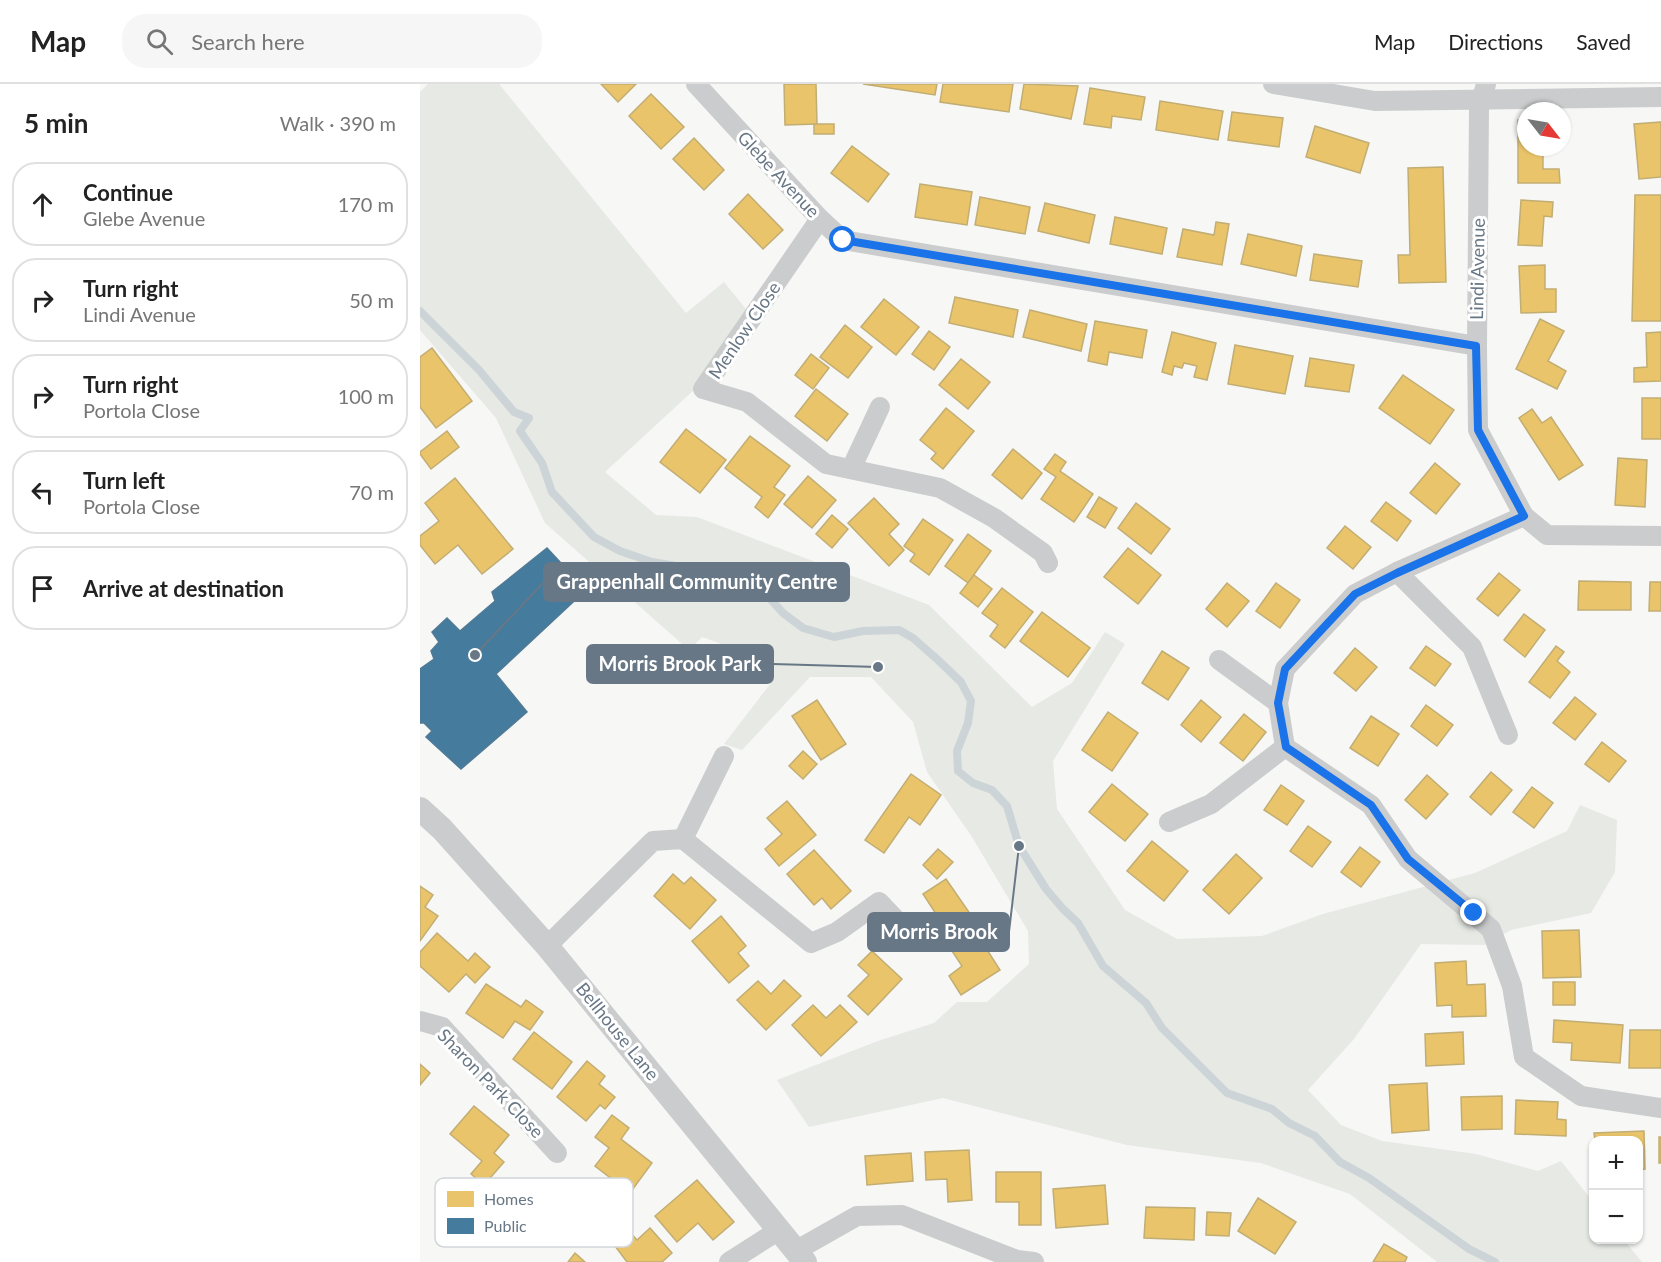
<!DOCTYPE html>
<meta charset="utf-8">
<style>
body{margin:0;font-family:Lato,sans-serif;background:#f6f6f6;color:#222}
.controls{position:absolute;right:18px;bottom:18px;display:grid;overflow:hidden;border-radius:12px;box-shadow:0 2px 4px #0004}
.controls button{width:54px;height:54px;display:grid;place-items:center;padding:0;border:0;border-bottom:2px solid #e0e0e0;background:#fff;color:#222;font:30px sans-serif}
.compass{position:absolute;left:1097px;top:18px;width:54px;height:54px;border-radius:50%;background:#fff;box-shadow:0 2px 4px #0004;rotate:121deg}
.stop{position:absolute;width:18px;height:18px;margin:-14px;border:4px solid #1a73e8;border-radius:50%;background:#fff}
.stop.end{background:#1a73e8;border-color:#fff;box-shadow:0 2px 6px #0008}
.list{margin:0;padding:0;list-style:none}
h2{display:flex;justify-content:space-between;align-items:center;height:78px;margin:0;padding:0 24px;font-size:26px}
h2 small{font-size:20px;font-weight:400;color:#767676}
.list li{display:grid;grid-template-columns:39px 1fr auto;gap:18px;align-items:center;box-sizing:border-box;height:84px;margin:0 12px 12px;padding:0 12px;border:2px solid #e0e0e0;border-radius:24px}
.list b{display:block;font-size:22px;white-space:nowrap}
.list p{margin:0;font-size:20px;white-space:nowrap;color:#767676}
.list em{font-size:20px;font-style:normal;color:#767676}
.icon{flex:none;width:33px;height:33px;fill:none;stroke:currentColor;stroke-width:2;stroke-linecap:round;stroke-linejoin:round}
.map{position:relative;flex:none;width:1241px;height:1178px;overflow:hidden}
header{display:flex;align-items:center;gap:36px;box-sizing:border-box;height:84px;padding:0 30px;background:#fff;border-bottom:2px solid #e0e0e0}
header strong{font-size:28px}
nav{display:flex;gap:33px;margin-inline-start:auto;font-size:21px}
.search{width:420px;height:54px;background:#f6f6f6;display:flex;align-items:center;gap:15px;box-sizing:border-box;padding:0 21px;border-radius:24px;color:#767676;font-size:22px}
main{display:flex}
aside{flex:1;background:#fff}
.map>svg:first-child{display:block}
</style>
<header>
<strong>Map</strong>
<div class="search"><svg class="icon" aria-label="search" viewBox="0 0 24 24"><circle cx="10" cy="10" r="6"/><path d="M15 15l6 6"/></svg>Search here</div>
<nav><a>Map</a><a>Directions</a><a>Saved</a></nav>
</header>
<main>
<aside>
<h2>5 min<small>Walk · 390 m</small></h2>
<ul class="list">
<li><svg class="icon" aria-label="ahead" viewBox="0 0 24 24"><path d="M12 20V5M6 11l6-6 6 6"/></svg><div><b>Continue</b><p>Glebe Avenue</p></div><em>170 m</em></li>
<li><svg class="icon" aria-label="right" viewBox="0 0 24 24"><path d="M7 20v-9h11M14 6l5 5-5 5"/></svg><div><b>Turn right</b><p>Lindi Avenue</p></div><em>50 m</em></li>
<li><svg class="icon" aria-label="right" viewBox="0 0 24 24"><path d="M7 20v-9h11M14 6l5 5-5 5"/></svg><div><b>Turn right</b><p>Portola Close</p></div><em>100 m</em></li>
<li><svg class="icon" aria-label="left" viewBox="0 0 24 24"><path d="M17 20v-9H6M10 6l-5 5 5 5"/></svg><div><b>Turn left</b><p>Portola Close</p></div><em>70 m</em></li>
<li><svg class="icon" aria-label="arrive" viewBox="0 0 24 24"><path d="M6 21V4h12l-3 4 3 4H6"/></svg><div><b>Arrive at destination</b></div></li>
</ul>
</aside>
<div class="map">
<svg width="1241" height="1178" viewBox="0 0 1241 1178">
<rect width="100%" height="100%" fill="#f7f7f6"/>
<!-- green -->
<path fill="#e6e9e4" d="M8 0H79L266 229 304 198 326 225 276 304 185 388 236 431 277 433 509 521 612 623 652 599 685 548 705 560 633 677 637 725 705 826 757 855 842 852 903 830 1055 789 1147 747 1160 721 1197 736 1195 788 1171 829 1091 846 1064 861 1001 860 934 955 888 1006 921 1041 962 1057 1056 1070 1118 1087 1141 1077 1173 1118 1174 1156H1204L1222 1178H1017L930 1110 841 1079 707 1061 523 1014 389 1043 357 996 458 957 514 939 537 918H567L609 880 608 847 552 753 507 688 493 638 451 593H390L322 666 304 660 351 599 341 574 282 553 269 566 125 439 76 334 0 246V8Z"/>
<!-- homes -->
<g fill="#e9c46a" stroke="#c2ad72" stroke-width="1.5">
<path d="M181 0H216L198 18Z"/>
<path d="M364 0H396L397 40 365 41Z"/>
<path d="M443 0H517L515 11Z"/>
<path d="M523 0H593L589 28 520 18Z"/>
<path d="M604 0 658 2 651 35 600 25Z"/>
<path d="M670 4 725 13 721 36 692 32 691 44 664 40Z"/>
<path d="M231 10 264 43 241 65 209 32Z"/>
<path d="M740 17 803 27 798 56 736 46Z"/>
<path d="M812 28 863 34 859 63 808 56Z"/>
<path d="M1098 36H1106V63H1123V85H1139L1140 99H1098Z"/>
<path d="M1241 38V93L1219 95 1214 40Z"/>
<rect x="394" y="40" width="20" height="10"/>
<path d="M895 42 949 59 940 89 886 73Z"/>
<path d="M274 54 304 86 284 106 253 75Z"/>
<path d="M432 62 469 90 448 118 411 89Z"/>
<path d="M1023 83 1026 198 979 199 978 171H990L988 84Z"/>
<path d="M500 100 552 108 547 141 495 133Z"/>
<path d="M328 110 363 146 343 165 309 130Z"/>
<path d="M1215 111H1241V237H1212Z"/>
<path d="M560 113 610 123 605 150 555 141Z"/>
<path d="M1101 116 1133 118 1132 133 1124 132 1122 162 1098 161Z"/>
<path d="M625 119 675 131 669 159 618 147Z"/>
<path d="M695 133 747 144 742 170 690 160Z"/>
<path d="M796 138 809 140 802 181 757 173 763 145 794 151Z"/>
<path d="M828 150 882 162 876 192 821 180Z"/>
<path d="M894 170 942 177 938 203 890 196Z"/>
<path d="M1125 181V205H1136V228L1101 229 1099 182Z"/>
<path d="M535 213 598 226 593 253 529 239Z"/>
<path d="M464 215 499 243 476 271 441 243Z"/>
<path d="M610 226 667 240 661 267 603 253Z"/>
<path d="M1120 235 1144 247 1128 277 1146 287 1137 305 1096 285Z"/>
<path d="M675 237 727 246 722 274 689 268 687 281 668 277Z"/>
<path d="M425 241 452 263 428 294 400 273Z"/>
<path d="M509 247 530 263 514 286 492 270Z"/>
<path d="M752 248 796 259 787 296 774 293 777 282 764 279 762 284 754 282 752 291 742 288Z"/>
<path d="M1241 248V297L1214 298V284L1227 283 1226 249Z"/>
<path d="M815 261 873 272 865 310 808 300Z"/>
<path d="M12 264 52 317 16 344 0 323V273Z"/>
<path d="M391 270 409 284 393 305 375 291Z"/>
<path d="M890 274 934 281 929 308 885 302Z"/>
<path d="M541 275 570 298 548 325 519 301Z"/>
<path d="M983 291 1034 326 1010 360 959 324Z"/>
<path d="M396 305 428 330 407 357 375 332Z"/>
<rect x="1222" y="314" width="19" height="41"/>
<path d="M526 324 554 347 523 385 511 375 516 369 500 356Z"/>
<path d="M1112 325 1122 339 1131 333 1163 381 1139 396 1099 334Z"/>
<path d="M266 345 306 376 280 409 240 378Z"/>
<path d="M27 347 39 363 11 385 0 370V368Z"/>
<path d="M330 352 370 382 354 403 365 411 348 434 335 423 342 413 305 384Z"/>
<path d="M593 365 622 389 602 415 572 391Z"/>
<path d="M635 370 646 378 640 387 673 410 654 438 621 415 636 393 624 385Z"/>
<path d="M1198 374 1227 376 1225 423 1195 421Z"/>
<path d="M1015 379 1040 400 1016 430 990 409Z"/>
<path d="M388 392 416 416 392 444 364 420Z"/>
<path d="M35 394 93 465 62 490 38 461 15 480 0 461V452L19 437 5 419Z"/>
<path d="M679 413 697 424 685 444 667 433Z"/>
<path d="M454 414 479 440 469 450 484 466 469 482 428 439Z"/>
<path d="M966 418 991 437 977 457 951 437Z"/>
<path d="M716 419 750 445 731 470 698 444Z"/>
<path d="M412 431 428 445 412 464 396 450Z"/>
<path d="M503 435 533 456 509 491 490 477 495 470 484 462Z"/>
<path d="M925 442 951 463 933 485 907 464Z"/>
<path d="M548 450 571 467 548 499 525 482Z"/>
<path d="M708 464 741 491 718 520 684 493Z"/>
<path d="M1079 489 1100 506 1078 532 1057 515Z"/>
<path d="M554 491 572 505 558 523 540 509Z"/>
<path d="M1159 497 1211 498V526H1158Z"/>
<path d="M1230 498H1241V527H1229Z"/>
<path d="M807 499 829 517 807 543 786 525Z"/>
<path d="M856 499 880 516 860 544 836 527Z"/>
<path d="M582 504 613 528 585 564 570 552 578 541 562 529Z"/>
<path d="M622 528 670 564 648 593 600 557Z"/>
<path d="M1104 530 1125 546 1105 573 1084 556Z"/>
<path d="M1006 562 1031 580 1015 602 990 584Z"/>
<path d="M1136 562 1144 568 1137 577 1150 588 1130 614 1109 598Z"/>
<path d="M935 564 957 583 936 607 914 589Z"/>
<path d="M742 567 769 584 748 616 722 599Z"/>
<path d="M1155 613 1176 630 1155 656 1133 639Z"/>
<path d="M397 616 426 660 401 676 372 632Z"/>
<path d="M781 616 801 633 781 658 761 641Z"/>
<path d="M1006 621 1033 641 1017 662 991 642Z"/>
<path d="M688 628 718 649 692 687 662 666Z"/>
<path d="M824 630 846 648 823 677 800 659Z"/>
<path d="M951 632 979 650 958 682 930 664Z"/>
<path d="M1182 658 1206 677 1189 698 1165 680Z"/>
<path d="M383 667 397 680 383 695 369 682Z"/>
<path d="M1071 688 1092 706 1071 731 1050 713Z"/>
<path d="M491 690 521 711 500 741 489 733 464 769 445 756Z"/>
<path d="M1007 691 1028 710 1006 735 985 716Z"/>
<path d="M692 700 728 730 705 757 669 728Z"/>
<path d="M861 701 884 717 867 741 844 726Z"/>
<path d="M1112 703 1133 719 1114 744 1093 728Z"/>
<path d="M367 717 396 751 359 782 345 765 362 750 347 734Z"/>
<path d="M888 742 911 758 892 783 870 767Z"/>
<path d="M732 757 768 787 744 817 707 787Z"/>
<path d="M940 763 960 778 941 803 921 788Z"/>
<path d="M518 765 533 778 517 795 503 781Z"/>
<path d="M394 766 431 807 411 825 402 814 394 821 367 790Z"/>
<path d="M816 770 842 794 809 830 783 806Z"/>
<path d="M253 790 264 800 271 793 296 816 270 845 234 812Z"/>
<path d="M526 795 553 834 529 850 503 810Z"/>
<path d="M0 802 13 811 5 823 18 832 0 857Z"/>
<path d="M301 832 326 862 318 869 329 882 309 899 272 857Z"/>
<path d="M1159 846 1161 893 1123 894 1122 847Z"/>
<path d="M555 847 580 886 541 911 529 892 542 882 530 864Z"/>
<path d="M17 849 48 877 55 869 70 883 55 899 46 890 29 908 0 882V868Z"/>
<path d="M452 867 482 895 448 931 428 912 449 891 438 881Z"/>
<path d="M1046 877 1047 901 1065 900 1066 932 1032 933V921L1017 922 1015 879Z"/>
<path d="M364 896 381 912 346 946 317 916 338 897 351 910Z"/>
<rect x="1133" y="898" width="22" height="23"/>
<path d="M66 900 101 923 106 916 123 928 110 946 95 937 83 954 46 929Z"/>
<path d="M393 921 406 934 420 921 437 938 401 972 372 941Z"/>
<path d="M1134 936 1203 941 1200 979 1151 976 1152 959 1133 958Z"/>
<path d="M1210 946H1241V984H1209Z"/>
<path d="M114 948 152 978 132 1005 93 975Z"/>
<path d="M1043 948 1044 980 1006 982 1005 950Z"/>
<path d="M167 977 185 992 179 1000 195 1013 185 1025 180 1021 166 1037 137 1013Z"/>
<path d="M0 980 10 989 0 1001Z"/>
<path d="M1007 999 1009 1046 972 1049 969 1001Z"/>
<path d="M1082 1012V1045L1042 1046 1041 1013Z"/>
<path d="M1096 1016 1138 1018 1137 1035 1146 1036V1052L1095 1050Z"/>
<path d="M54 1022 89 1051 74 1069 84 1078 64 1101 51 1090 62 1077 30 1050Z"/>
<path d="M192 1031 209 1044 201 1055 232 1079 210 1109 175 1082 189 1064 175 1053Z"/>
<path d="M1224 1047 1225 1085 1218 1086V1056H1175L1174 1049Z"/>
<rect x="1239" y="1053" width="2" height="26"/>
<path d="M549 1066 552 1116 528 1118 527 1095 506 1096 505 1068Z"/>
<path d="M491 1069 493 1097 447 1101 445 1072Z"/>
<path d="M576 1088H621V1141H599V1118H576Z"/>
<path d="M277 1096 314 1138 293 1156 278 1139 257 1158 235 1132Z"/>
<path d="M685 1101 688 1140 636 1144 633 1105Z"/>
<path d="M838 1114 876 1138 855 1170 818 1147Z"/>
<path d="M726 1123 775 1124 774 1156 724 1154Z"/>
<path d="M787 1128 811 1129 809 1152 786 1151Z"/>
<path d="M230 1144 252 1169 242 1178H207L192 1158 207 1145 217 1156Z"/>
<path d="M964 1160 987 1173 985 1178H953Z"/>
<path d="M155 1169 165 1178H148Z"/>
</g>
<!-- public -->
<path fill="#457b9d" stroke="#507a96" stroke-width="1.5" d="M127 464 166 506 76 590 107 628 41 685 6 653 12 647 4 639H0V585L14 575 11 567 19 558 12 548 27 534 40 547 75 517 72 508Z"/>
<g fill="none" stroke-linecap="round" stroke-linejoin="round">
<!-- stream -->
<path stroke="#cdd4d7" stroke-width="8" d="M0 227 59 286 94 328 109 334 100 347 122 379 132 408 174 453 200 467 232 478 262 483H290L326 488 363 529 383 544 414 553 443 547 479 546 493 554 518 576 541 598 551 617 548 639 537 667 538 687 553 699 572 706 587 722 599 762 626 805 643 825 658 839 683 882 726 919 742 944 807 1009 852 1025 869 1039 895 1052 920 1078 949 1094 1049 1165 1075 1178"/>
<!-- minor -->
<g stroke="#cbcccd" stroke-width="20">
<path d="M276 0 400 135 423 156 1057 262"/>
<path d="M853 0 955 17 1241 13"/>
<path d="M1066 0 1059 25 1057 262 1058 346 1104 432 1127 451 1241 452"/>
<path d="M400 135 283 305 327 318 406 380 520 404 574 434 623 469 628 479"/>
<path d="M431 385 460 323"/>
<path d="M1104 432 977 488 935 510 865 585 858 619 865 663 951 721 988 775 1071 845 1092 902 1104 973 1161 1012 1241 1024"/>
<path d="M977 488 1052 563 1088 651"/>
<path d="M799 576 858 619"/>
<path d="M749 738 791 720 865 663"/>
<path d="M263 755 304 672"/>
<path d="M127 862 233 757 263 755 391 859 417 848 459 818 496 857"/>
<path d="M0 937 22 943 137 1069"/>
<path d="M377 1166 437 1132 482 1131 597 1176 614 1178"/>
<path d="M309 1178 359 1146"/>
</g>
<!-- tertiary -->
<path stroke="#cbcccd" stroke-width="24" d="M0 725 22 745 127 862 385 1178"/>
</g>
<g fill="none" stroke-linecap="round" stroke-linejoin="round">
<!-- route -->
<path stroke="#1a73e8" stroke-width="8" d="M423 156 1056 262 1058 346 1104 432 977 489 935 510 865 585 858 619 866 663 951 721 988 775 1054 829"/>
</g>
<g text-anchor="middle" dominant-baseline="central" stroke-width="6" stroke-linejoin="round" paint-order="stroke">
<!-- street labels -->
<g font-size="18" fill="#687785" stroke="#fff">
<text transform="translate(359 90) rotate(47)">Glebe Avenue</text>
<text transform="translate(1057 185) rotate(-89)">Lindi Avenue</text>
<text transform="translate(324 246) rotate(-56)">Menlow Close</text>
<text transform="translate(198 947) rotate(51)">Bellhouse Lane</text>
<text transform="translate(71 999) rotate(46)">Sharon Park Close</text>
</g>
</g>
<!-- legend -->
<rect x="15" y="1094" width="198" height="69" rx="9" fill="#fff" stroke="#d2d6da" stroke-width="1.5"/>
<rect x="27" y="1107" width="27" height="16" fill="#e9c46a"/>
<rect x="27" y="1134" width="27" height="16" fill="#457b9d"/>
<g font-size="16" fill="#687785">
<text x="64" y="1121">Homes</text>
<text x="64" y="1148">Public</text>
</g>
<!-- callouts -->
<path fill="none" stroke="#687785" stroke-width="2" d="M55 571L124 498M458 583L353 580M599 762L589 848"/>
<g fill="#687785" stroke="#fff" stroke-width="2">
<circle cx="55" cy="571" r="6"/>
<circle cx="458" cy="583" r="6"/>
<circle cx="599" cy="762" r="6"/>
</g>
<g fill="#687785" stroke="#687785" stroke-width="2">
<rect x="124" y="479" width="305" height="38" rx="6"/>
<rect x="167" y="561" width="186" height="38" rx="6"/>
<rect x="448" y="829" width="141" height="38" rx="6"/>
</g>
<g font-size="20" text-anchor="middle" font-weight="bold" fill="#fff">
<text x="277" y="505">Grappenhall Community Centre</text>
<text x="260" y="587">Morris Brook Park</text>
<text x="519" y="855">Morris Brook</text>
</g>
</svg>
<div class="controls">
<button>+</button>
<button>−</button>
</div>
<svg class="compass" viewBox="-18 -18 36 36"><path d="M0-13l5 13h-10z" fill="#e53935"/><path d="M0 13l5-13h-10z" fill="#767676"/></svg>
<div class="stop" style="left:423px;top:156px"></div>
<div class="stop end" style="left:1054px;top:829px"></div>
</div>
</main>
